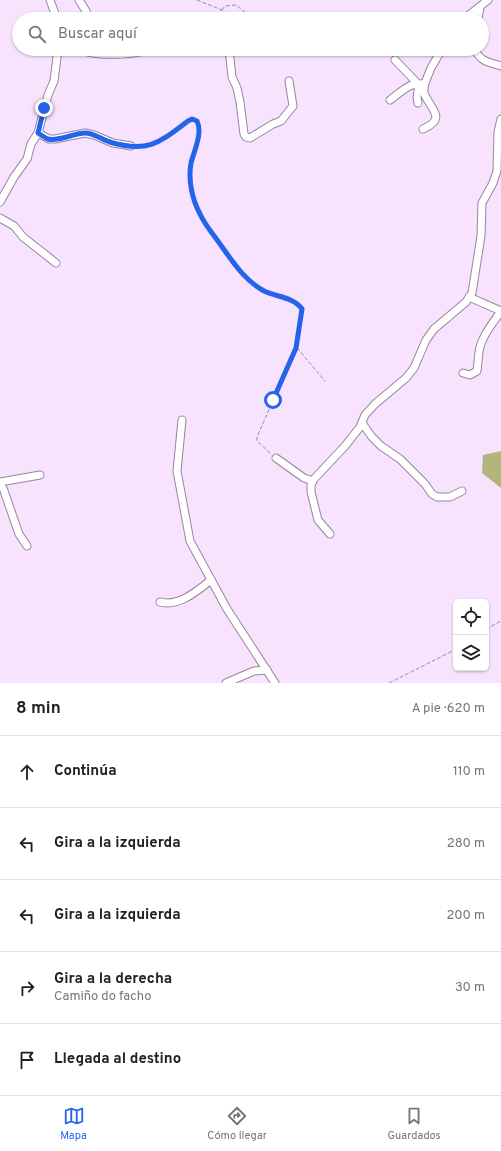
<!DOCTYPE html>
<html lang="es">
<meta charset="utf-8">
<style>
body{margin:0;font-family:Overpass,sans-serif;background:#f6f6f6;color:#202124}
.controls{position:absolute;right:12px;bottom:12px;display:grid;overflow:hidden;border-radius:6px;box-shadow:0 1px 3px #0004}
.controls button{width:36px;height:36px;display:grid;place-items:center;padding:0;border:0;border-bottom:1px solid #e0e0e0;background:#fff;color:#202124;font:20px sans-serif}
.stop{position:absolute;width:12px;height:12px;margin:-9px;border:3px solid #2563eb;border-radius:50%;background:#fff}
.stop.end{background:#2563eb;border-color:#fff;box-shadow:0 1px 4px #0008}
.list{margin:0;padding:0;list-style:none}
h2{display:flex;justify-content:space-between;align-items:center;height:52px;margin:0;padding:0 16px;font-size:17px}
h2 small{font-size:13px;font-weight:400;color:#757577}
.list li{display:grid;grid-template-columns:26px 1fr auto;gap:12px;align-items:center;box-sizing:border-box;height:72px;padding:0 16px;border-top:1px solid #e0e0e0}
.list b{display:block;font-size:15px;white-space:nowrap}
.list p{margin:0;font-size:13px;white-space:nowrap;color:#757577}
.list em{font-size:13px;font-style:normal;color:#757577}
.icon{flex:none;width:22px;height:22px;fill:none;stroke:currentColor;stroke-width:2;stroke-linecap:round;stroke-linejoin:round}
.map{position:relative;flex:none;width:501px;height:683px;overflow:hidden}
.search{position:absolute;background:#fff;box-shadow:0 1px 3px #0004;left:12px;right:12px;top:12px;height:44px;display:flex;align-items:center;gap:10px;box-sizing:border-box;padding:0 14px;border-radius:22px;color:#757577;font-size:15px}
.sheet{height:412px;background:#fff}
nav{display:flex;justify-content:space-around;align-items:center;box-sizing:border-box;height:56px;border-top:1px solid #e0e0e0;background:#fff;font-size:11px;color:#757577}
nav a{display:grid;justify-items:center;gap:2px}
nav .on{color:#2563eb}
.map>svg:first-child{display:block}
</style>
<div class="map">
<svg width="501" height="683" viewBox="0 0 501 683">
<rect width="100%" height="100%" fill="#f7e3fe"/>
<!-- forest -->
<path fill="#b2b57e" d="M501 451V488L482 473 483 455Z"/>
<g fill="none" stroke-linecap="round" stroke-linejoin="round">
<defs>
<g id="minor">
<path d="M50 0 57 19"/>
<path d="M79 0 86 11"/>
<path d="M464 19 488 0"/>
<path d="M478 19 480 7"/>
<path d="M81 49C93 57 137 55 150 49"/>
<path d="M229 49 232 77 237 88 240 102 244 134 246 137 250 138 273 124 281 121 293 106 289 81"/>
<path d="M475 49C480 62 489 62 501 66"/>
<path d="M395 60 419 85 417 97 418 103"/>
<path d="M390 100C397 95 404 88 412 85 416 84 420 85 425 83L431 68 442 49"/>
<path d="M423 129C448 118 430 109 424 93 424 90 424 86 425 83"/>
<path d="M38 133 49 139H55L85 133 94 135 113 143 131 146"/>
<path d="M0 202 14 177 27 159 31 144 38 133 48 95 54 81 58 49"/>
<path d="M0 218 14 226 23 237 56 263"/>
<path d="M469 297 501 311"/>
<path d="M463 373 470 375 477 371C478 365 478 358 479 352 481 337 493 323 501 311"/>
<path d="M182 420 177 471 190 541 227 609 275 683"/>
<path d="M362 423 372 437 381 446 400 459 425 484 432 494 437 497H450L462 491"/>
<path d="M276 458 304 478 313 481"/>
<path d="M0 482 40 475"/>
<path d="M0 484 3 488 19 534 27 546"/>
<path d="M330 534 318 520 311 492V485L314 479 345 446 360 427 365 415 375 404 406 378 414 368 426 340 434 329 466 302 472 293 481 236 482 203 493 183 497 171 498 132 501 119"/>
<path d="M160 602C179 607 197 591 211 580"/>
<path d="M226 683 254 671 267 670"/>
</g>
</defs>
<!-- minor casing -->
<use href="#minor" stroke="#97849d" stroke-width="9"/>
<!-- path -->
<g stroke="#998a9e" stroke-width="1" stroke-dasharray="4 2" stroke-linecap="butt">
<path d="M197 0 222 10 219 19"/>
<path d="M222 10 225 6 236 5 252 18"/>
<path d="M137 146C159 146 172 133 188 121L192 119 197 121C203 133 194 151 191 163 188 180 192 199 200 214 206 225 213 234 220 244 233 262 244 280 264 291 276 298 294 297 302 309L296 348 257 437V441L270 453"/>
<path d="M297 348 325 381"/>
<path d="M486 629 501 621"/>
<path d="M389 683 419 668 456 649"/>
</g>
<!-- minor -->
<use href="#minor" stroke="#fff" stroke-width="7"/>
</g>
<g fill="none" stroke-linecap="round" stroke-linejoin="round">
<!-- route -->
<path stroke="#2563eb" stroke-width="5" d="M44 108 38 133C41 135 45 138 48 139 58 142 74 133 85 133 95 133 103 141 113 143 150 153 161 141 188 121L192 119 197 121C203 133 194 151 191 163 188 180 192 199 200 214 205 225 213 234 220 244 233 262 244 280 264 291 276 297 294 297 302 309L296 348 273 400"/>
</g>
</svg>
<div class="controls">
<button><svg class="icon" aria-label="locate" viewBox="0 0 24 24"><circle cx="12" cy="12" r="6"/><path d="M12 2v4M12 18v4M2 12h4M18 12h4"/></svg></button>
<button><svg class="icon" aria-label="layers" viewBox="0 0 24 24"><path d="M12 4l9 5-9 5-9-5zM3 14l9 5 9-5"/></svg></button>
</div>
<div class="stop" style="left:273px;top:400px"></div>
<div class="stop end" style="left:44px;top:108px"></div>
<div class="search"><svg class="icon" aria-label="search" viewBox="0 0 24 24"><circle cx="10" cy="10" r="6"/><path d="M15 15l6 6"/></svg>Buscar aquí</div>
</div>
<section class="sheet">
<h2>8 min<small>A pie · 620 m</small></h2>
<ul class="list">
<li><svg class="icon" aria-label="ahead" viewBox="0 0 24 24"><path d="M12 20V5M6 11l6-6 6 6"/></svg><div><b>Continúa</b></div><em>110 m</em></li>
<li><svg class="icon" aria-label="left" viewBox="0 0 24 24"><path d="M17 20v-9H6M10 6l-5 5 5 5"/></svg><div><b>Gira a la izquierda</b></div><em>280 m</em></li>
<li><svg class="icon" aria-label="left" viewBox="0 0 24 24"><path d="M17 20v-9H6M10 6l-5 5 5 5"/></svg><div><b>Gira a la izquierda</b></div><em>200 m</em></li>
<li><svg class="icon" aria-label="right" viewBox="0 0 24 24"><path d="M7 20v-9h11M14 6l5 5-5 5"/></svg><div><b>Gira a la derecha</b><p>Camiño do facho</p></div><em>30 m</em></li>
<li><svg class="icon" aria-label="arrive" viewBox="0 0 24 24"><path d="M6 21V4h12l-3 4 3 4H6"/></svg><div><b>Llegada al destino</b></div></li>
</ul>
</section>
<nav>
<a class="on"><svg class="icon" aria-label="map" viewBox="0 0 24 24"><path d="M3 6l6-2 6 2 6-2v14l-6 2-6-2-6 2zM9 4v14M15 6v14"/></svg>Mapa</a>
<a><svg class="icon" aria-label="directions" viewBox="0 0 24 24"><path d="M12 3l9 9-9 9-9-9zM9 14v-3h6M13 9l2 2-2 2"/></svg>Cómo llegar</a>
<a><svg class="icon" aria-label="saved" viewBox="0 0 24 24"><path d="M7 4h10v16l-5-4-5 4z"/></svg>Guardados</a>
</nav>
